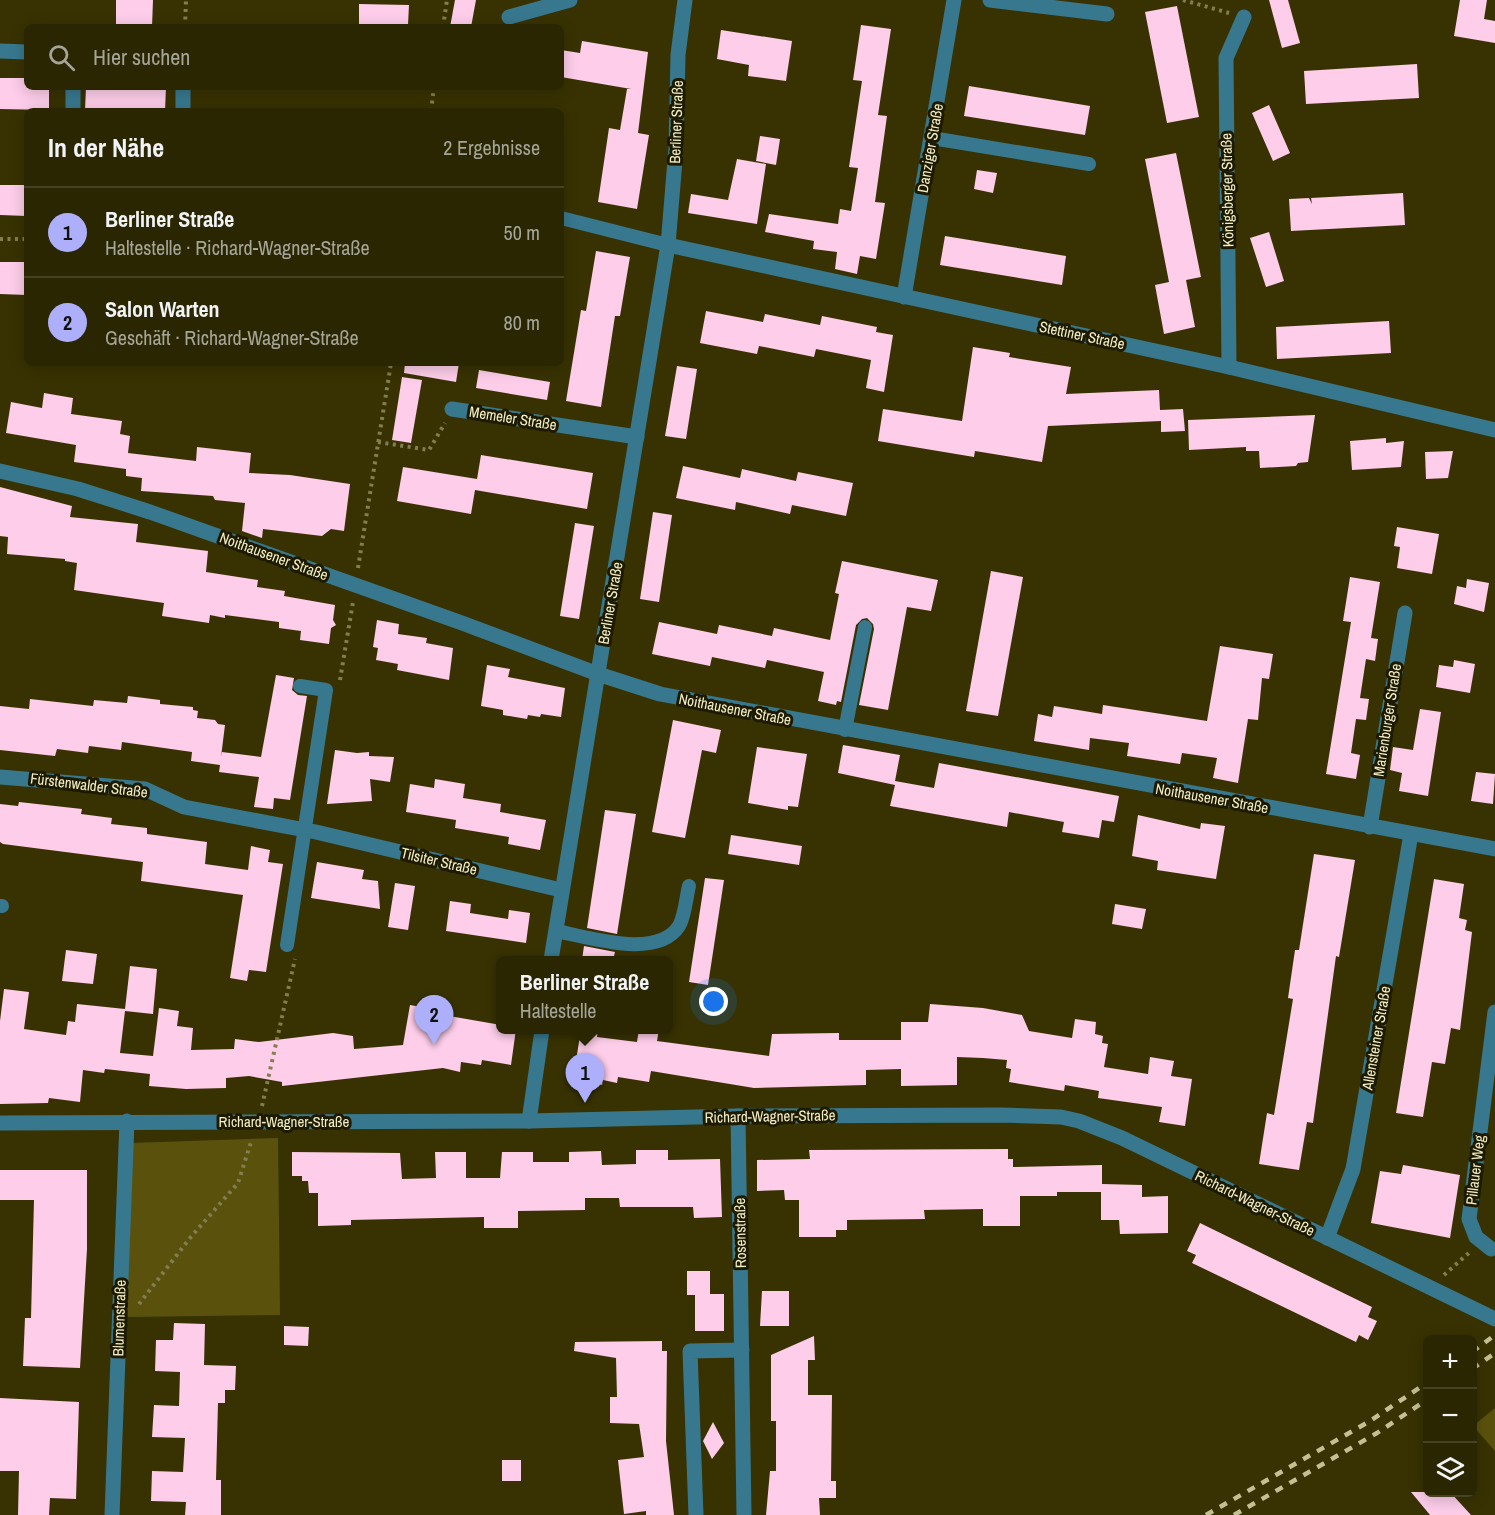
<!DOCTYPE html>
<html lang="de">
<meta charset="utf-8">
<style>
body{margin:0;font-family:"Archivo Narrow",sans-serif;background:#363211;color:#f1f3f6}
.controls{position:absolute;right:18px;bottom:18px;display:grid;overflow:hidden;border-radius:9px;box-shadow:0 3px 15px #0003}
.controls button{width:54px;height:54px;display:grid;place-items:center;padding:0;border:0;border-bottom:2px solid #464324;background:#2a2602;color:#f1f3f6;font:30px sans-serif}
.you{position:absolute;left:714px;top:1002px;width:21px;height:21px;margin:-15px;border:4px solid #fff;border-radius:50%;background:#1a73e8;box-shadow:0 0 0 9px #1a73e833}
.badge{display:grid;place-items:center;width:39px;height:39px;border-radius:50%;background:#adaffb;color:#111;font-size:20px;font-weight:700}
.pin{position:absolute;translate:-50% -50px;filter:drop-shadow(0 2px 3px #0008)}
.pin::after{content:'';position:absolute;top:32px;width:21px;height:18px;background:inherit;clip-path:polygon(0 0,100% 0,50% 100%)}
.popup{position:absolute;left:496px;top:956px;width:177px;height:78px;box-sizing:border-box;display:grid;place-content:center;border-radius:9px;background:#2a2602;filter:drop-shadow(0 2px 4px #0005);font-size:20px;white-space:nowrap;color:#a5a599}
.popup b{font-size:22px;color:#f1f3f6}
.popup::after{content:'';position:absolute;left:50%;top:100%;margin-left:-12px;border:12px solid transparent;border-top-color:#2a2602}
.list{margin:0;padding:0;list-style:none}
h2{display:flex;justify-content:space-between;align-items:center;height:78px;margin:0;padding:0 24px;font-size:26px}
h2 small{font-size:20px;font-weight:400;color:#a5a599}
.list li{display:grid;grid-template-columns:39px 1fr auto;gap:18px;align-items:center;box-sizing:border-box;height:90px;padding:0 24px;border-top:2px solid #464324}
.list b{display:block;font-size:22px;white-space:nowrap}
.list p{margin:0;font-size:20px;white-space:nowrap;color:#a5a599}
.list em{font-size:20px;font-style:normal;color:#a5a599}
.icon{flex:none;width:33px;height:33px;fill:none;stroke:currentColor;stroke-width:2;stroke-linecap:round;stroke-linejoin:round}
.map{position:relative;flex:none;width:1495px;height:1515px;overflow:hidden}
.search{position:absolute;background:#2a2602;box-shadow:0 3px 15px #0003;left:24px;top:24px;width:540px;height:66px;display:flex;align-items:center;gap:15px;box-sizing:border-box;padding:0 21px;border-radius:9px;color:#a5a599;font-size:22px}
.panel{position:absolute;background:#2a2602;box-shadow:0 3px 15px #0003;left:24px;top:108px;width:540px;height:258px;border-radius:9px}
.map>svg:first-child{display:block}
</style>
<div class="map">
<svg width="1495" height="1515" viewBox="0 0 1495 1515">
<rect width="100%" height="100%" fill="#383202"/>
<!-- green -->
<g fill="#5a520c">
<path d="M278 1138 280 1315 126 1317 131 1143Z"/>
<path d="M1495 1408V1451L1473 1426Z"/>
</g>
<!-- building -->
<g fill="#fdcde9">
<path d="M116 0H153L152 27H116Z"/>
<path d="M455 0H476L471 27H450Z"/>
<path d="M1269 0H1288L1300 43 1282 48Z"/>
<path d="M1460 0H1487L1484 19 1495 21V43L1454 36Z"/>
<path d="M359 4 409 5 408 25 359 24Z"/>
<path d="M1177 6 1199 117 1167 123 1145 12Z"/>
<path d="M861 25 891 29 878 115 887 116 875 202 885 203 876 259 860 256 857 274 835 269 837 252 813 249 814 241 765 232 769 214 838 224 840 209 851 211 858 168 849 167 862 81 853 80Z"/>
<path d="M721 30 792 41 786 81 748 76 749 65 717 59Z"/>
<path d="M582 41 648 52 638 133 649 135 637 209 598 202 609 128 620 130 627 89H631L561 77V50L580 53Z"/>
<path d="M1417 64 1419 98 1306 104 1304 71Z"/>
<path d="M0 78H27V87H49V110L0 109Z"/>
<path d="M969 86 1090 106 1085 135 964 116Z"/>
<path d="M86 87H166L165 111H85Z"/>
<path d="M1269 105 1290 153 1273 161 1252 113Z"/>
<path d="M760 136 780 139 776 165 756 161Z"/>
<path d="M1176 153 1201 277 1186 280 1195 327 1164 334 1155 285 1169 282 1145 159Z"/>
<path d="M737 159 766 164 757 224 688 213 691 194 728 200Z"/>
<path d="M977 170 997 173 993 193 974 189Z"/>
<path d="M0 185H27V216L0 215Z"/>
<path d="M1403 193 1405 225 1291 231 1289 199 1309 198 1312 204 1311 198Z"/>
<path d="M1269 232 1284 281 1266 287 1250 238Z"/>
<path d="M945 236 1066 256 1062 285 940 265Z"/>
<path d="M596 251 630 257 620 316H615L601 407 566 401 581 310 586 311Z"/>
<path d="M0 262H27V295L0 294Z"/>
<path d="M706 311 763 322 765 314 820 325 822 316 877 327 876 332 893 335 884 392 866 388 871 360 816 349 814 357 759 346 757 354 700 343Z"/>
<path d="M1389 321 1391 353 1277 359 1276 327Z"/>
<path d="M973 347 1010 353 1009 357 1071 367 1066 394 1159 390 1160 410 1183 409 1185 431 1161 432V421L1048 426 1042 462 975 451 974 457 878 441 883 409 962 421Z"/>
<path d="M405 363H459L456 382 404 373Z"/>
<path d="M677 366 697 369 686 439 665 436Z"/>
<path d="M479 370 550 382 547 400 476 388Z"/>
<path d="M402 377 422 380 411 443 392 440Z"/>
<path d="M44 393 73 398 71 414 122 421 120 434 130 436 128 453 196 461 197 447 251 453 249 473 290 475 350 484 344 531 331 529 322 536 263 529 262 538 242 531 245 503 215 500 213 496 141 491 142 478 126 476V469L74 462 76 445 6 433 11 402 42 408Z"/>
<path d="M1315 415 1308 462 1298 463 1296 466 1260 468 1259 451H1246V447L1189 450 1188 420Z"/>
<path d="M1386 438V443L1404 441 1401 467 1352 470 1350 441Z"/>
<path d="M1453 451 1448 478 1426 479 1425 452Z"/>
<path d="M481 455 593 473 587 509 475 490 471 514 397 501 403 467 477 479Z"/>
<path d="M683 466 740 478 742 469 796 481 798 472 853 483 846 516 792 505 790 514 736 502 735 510 676 498Z"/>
<path d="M0 487 72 506 70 517 138 524 136 542 208 551 206 572 258 580 257 587 285 591 284 596 335 605 333 620 336 625 331 628 329 644 300 640 301 631 279 628V622L225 615V618L210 615 209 623 162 616 164 603 74 590 77 563 65 561V559L7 554 8 537 0 536Z"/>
<path d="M653 512 672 515 659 602 640 599Z"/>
<path d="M575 523 594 526 579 619 560 616Z"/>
<path d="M1397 527 1439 534 1432 574 1397 568 1400 547 1394 546Z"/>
<path d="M842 561 938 580 931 611 907 607 888 710 859 705 874 629 873 624 867 618 862 619 856 625 841 702 837 701 836 705 818 701 824 672 767 660 765 668 712 657 710 666 652 654 659 622 717 634 719 625 772 636 774 628 830 640 839 594 835 593Z"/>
<path d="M991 571 1023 577 998 716 966 711Z"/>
<path d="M1350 577 1380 582 1371 638 1378 639 1375 661 1366 659 1360 698 1369 699 1366 720 1356 719 1351 753 1360 755 1356 779 1326 774 1351 622 1343 621Z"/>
<path d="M1467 579 1489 583 1484 612 1454 604 1457 586 1466 588Z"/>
<path d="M377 620 399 624 398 634 427 638 426 643 453 648 449 680 397 670 398 664 376 660 378 648 373 647Z"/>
<path d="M1220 646 1273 654 1269 679 1262 678 1258 720 1248 719 1238 783 1213 778 1217 758 1182 753 1180 764 1127 756 1129 743 1090 738 1089 750 1034 741 1038 714 1052 717 1054 706 1102 714 1103 705 1207 721Z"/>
<path d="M1454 660 1475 664 1470 693 1436 687 1439 665 1453 667Z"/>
<path d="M487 665 510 669 508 677 565 688 561 717 541 714 540 717 528 715 527 719 503 715V710L481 706Z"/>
<path d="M276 675 294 678 292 690 298 695 307 696 290 800 274 798 273 809 254 807 259 777 219 772 220 765 191 761 192 752 122 742 121 750 89 746 88 753 57 749 55 756 0 750V706L29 709 30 699 93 706 94 700 127 703 128 696 160 700V704L193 707V710L198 711 197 718 215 720 218 724 225 725 221 757 222 752 261 757Z"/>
<path d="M1420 709 1441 712 1428 796 1399 791 1402 773 1390 770 1393 747 1413 750Z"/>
<path d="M673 720 721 730 716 753 702 750 685 838 652 832Z"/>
<path d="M843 745 900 755 895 781 934 788 939 763 1119 796 1114 822 1102 820 1099 838 1062 832 1064 822 1009 812 1007 827 890 806 895 785 838 773Z"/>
<path d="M757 747 807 754 798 807 788 806V810L748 803Z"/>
<path d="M335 750 357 753 369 752V756L394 757 390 782 370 779 372 801 327 804Z"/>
<path d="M1476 772 1495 774 1493 804 1471 801Z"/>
<path d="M435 779 465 784 463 798 501 804 500 812 546 820 540 850 508 844 509 837 455 828 456 820 406 812 410 784 434 788Z"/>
<path d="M19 802 82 809 81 814 112 818 111 824 147 828V834L207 842 205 864 248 870 251 846 270 850 268 862 283 864 266 972 249 970 247 981 230 978 243 895 141 881 143 862 3 844 0 842V804L18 806Z"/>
<path d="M605 810 636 814 617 934 587 928Z"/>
<path d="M1138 815 1200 829 1201 823 1225 826 1216 879 1157 870 1158 861 1132 856Z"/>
<path d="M731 835 802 846 799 865 728 854Z"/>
<path d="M1314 854 1355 860 1339 957 1336 956 1313 1123 1307 1122 1299 1170 1259 1164 1267 1113 1274 1115 1293 999 1288 998 1295 950H1299Z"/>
<path d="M317 862 364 870 362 879 378 881 380 909 311 898Z"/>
<path d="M705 878 724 880 708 985 689 982Z"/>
<path d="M1434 879 1464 884 1459 918 1467 920 1465 930 1472 932 1460 1030 1451 1028 1445 1064 1432 1062 1423 1117 1396 1113Z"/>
<path d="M395 883 415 886 408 930 388 927Z"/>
<path d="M450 901 471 904 470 913 508 919 509 910 530 913 526 943 446 931Z"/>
<path d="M1115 904 1146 909 1142 929 1112 924Z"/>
<path d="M584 946 615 952 613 960H582Z"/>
<path d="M66 950 97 954 93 984 62 981Z"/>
<path d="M130 966 157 969 153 1014 125 1011 120 1053 153 1056 159 1008 179 1011 177 1026 193 1028 191 1050 234 1049 235 1039 259 1042 333 1033 353 1036 354 1049 403 1045 410 1005 433 1009 432 1013 501 1025V1029H516L511 1065 482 1060 481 1065 461 1062 460 1072 443 1068 282 1086V1082L249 1076 226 1078V1088L186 1089 149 1086 150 1074 105 1069 104 1073 83 1070 80 1102 49 1098 48 1103 0 1104V1021L4 989 29 992 24 1029 66 1035 68 1021 75 1022 77 1004 125 1009Z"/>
<path d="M930 1004 983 1008 1022 1015 1029 1031 1072 1038 1075 1019 1096 1022 1095 1034 1103 1036 1102 1043 1108 1044 1104 1067 1148 1074 1150 1057 1174 1061 1171 1076 1192 1079 1185 1126 1159 1122 1162 1107 1098 1098 1099 1091 1065 1085 1064 1091 1009 1082 1011 1069 1006 1068 1007 1060 983 1058 957 1057V1085L901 1086V1069L866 1070V1085L754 1088 651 1071 649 1082 618 1077 617 1083 603 1080 602 1085 573 1080 581 1029H598L597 1037 637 1042 639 1029H659L657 1041 769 1056 772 1034 839 1033V1040H901V1022H928Z"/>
<path d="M1008 1149V1159H1013V1167L1102 1165V1184L1142 1185V1197L1168 1196V1233L1120 1234 1119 1220H1101V1192H1057V1196H1020V1226H983V1209L924 1210 925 1219 847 1220V1230H836V1237H799V1200H785L784 1190 757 1191V1160L810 1159 809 1150Z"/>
<path d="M636 1150H668V1160L720 1159 722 1217 694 1218 693 1207H620L619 1198H585V1210L518 1211V1228H484V1217L351 1220V1225L318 1226V1193H309L308 1181H302V1176H292V1152L400 1153 402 1179 436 1178 435 1152H466V1178H500L502 1152H533V1162H569V1152L601 1151 602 1165 636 1164Z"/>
<path d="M1403 1165 1460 1175 1450 1238 1371 1223 1380 1171 1401 1174Z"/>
<path d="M0 1170H87V1249L80 1368 23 1366 25 1318H31L34 1200H0Z"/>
<path d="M1200 1223 1372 1307 1368 1317 1377 1321 1368 1340 1359 1335 1356 1342 1192 1263 1196 1255 1187 1251Z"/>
<path d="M687 1271H710V1294H724V1331H695V1295H687Z"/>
<path d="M762 1291H789V1326H760Z"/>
<path d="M174 1323 205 1324 204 1365 236 1366 235 1390H225V1403H218L216 1480H221V1515H185L186 1502 151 1501 152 1471 183 1472 185 1438 152 1437 154 1405 179 1406 180 1372 155 1371 156 1340H173Z"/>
<path d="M284 1326 309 1327 308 1346 284 1345Z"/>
<path d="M814 1336 815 1360H808V1395H832L831 1481H836V1498H819L820 1515H766L770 1471H776V1421H771V1355Z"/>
<path d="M662 1341V1351H667L666 1441 674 1515H646V1511L624 1514 618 1460 644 1457 639 1424 610 1423V1397H617L616 1358 574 1351 575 1342Z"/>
<path d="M0 1398 79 1402 76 1499 50 1498 49 1515H18L19 1471H0Z"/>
<path d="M713 1422 724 1443 712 1459 703 1441Z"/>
<rect x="502" y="1460" width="19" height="21"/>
<path d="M1411 1492H1450L1471 1515H1430Z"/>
</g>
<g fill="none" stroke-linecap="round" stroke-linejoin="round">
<!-- path -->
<g stroke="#837e51" stroke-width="4" stroke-dasharray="3 4.5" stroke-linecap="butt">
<path d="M1183 0 1229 13"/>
<path d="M185 27 186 0"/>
<path d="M443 27 447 0"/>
<path d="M431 111 434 87"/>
<path d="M0 239H27"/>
<path d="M378 442 429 450 445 423"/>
<path d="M358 568 391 363"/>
<path d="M340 680 353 602"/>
<path d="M262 1106 295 959"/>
<path d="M1444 1275 1470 1252"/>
<path d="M139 1304 190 1238 238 1183 252 1139"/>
</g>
<!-- lane -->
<g stroke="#38788e" stroke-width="14">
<path d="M932 138 1089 164"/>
<path d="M561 218 668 245"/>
<path d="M845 730 865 627"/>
<path d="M0 906H2"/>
<path d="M556 931C589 937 657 960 679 926 685 916 686 898 689 886"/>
<path d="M287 945 326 690 300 686"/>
</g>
<!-- street -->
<g stroke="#38788e" stroke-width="15">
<path d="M990 0 1107 14"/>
<path d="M509 17 570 0"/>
<path d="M0 51 27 52"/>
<path d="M73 111V87"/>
<path d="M183 111V87"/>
<path d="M668 245 1229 367 1495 430"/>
<path d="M904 297 954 0"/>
<path d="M1229 367 1226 58 1244 17"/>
<path d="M452 409 637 437"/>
<path d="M0 471 78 489 150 512 462 623 598 674 660 694 1495 849"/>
<path d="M0 777 145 789 184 807 316 832 561 890"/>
<path d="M1370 827 1405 613"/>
<path d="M551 960 668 245 676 148 678 55 685 0"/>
<path d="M738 1116 744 1515"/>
<path d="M529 1121 542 1030"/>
<path d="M0 1123 529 1121 738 1116 1001 1115 1061 1117 1079 1121 1122 1138 1495 1319"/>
<path d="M1327 1238 1353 1169 1411 834"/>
<path d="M1491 1249 1476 1237 1469 1219 1495 1012"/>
<path d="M112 1515 127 1121"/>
<path d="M696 1515 690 1351 742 1350"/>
</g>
<!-- rail -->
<g stroke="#c4bf95" stroke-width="4.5" stroke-dasharray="8 8" stroke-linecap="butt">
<path d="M1472 1352 1495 1335"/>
<path d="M1472 1369 1495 1353"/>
<path d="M1206 1515 1370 1421 1428 1382"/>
<path d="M1234 1515 1377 1433 1428 1399"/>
</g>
</g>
<g text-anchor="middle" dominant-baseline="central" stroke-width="6" stroke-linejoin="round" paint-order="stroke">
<!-- street labels -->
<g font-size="15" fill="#f2eec5" stroke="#1d1a01">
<text transform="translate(676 122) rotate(-88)">Berliner Straße</text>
<text transform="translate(930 148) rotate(-80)">Danziger Straße</text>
<text transform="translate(1227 190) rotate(-91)">Königsberger Straße</text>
<text transform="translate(1082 335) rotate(12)">Stettiner Straße</text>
<text transform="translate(513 418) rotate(9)">Memeler Straße</text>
<text transform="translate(274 556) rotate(20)">Noithausener Straße</text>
<text transform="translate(610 603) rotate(-80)">Berliner Straße</text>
<text transform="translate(735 709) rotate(11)">Noithausener Straße</text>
<text transform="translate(1387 720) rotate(-81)">Marienburger Straße</text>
<text transform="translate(89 785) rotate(7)">Fürstenwalder Straße</text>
<text transform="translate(1212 798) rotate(10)">Noithausener Straße</text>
<text transform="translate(439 861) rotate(13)">Tilsiter Straße</text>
<text transform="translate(1376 1038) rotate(-80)">Allensteiner Straße</text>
<text transform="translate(770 1116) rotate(-1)">Richard-Wagner-Straße</text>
<text x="284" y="1121">Richard-Wagner-Straße</text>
<text transform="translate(1475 1170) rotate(-83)">Pillauer Weg</text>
<text transform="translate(1255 1203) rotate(26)">Richard-Wagner-Straße</text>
<text transform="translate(740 1233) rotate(-91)">Rosenstraße</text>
<text transform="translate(119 1318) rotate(-88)">Blumenstraße</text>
</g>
</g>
</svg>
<div class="controls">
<button>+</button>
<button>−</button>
<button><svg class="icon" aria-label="layers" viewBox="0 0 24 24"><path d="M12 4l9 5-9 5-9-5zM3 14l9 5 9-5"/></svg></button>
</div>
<div class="you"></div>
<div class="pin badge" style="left:585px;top:1103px">1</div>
<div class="popup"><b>Berliner Straße</b>Haltestelle</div>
<div class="pin badge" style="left:434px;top:1045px">2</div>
<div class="search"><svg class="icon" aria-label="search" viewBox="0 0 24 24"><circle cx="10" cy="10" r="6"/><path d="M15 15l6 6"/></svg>Hier suchen</div>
<section class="panel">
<h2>In der Nähe<small>2 Ergebnisse</small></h2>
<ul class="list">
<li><span class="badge">1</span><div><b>Berliner Straße</b><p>Haltestelle · Richard-Wagner-Straße</p></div><em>50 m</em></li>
<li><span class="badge">2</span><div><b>Salon Warten</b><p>Geschäft · Richard-Wagner-Straße</p></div><em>80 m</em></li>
</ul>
</section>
</div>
